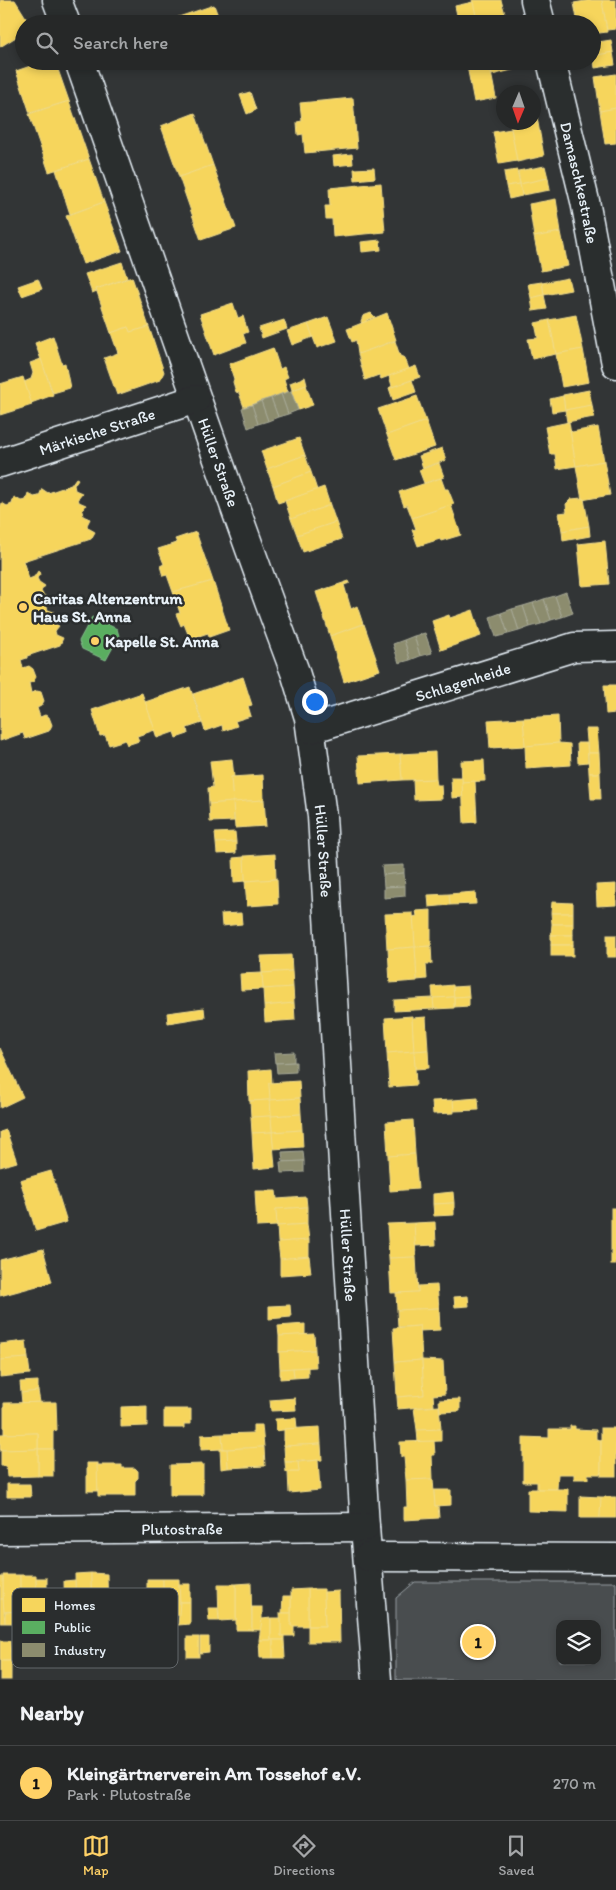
<!DOCTYPE html>
<meta charset="utf-8">
<style>
body{margin:0;font-family:Itim,sans-serif;background:#323434;color:#f1f3f6}
.controls{position:absolute;right:15px;bottom:15px;display:grid;overflow:hidden;border-radius:10px;box-shadow:0 2px 8px #0003}
.controls button{width:45px;height:45px;display:grid;place-items:center;padding:0;border:0;border-bottom:1px solid #424445;background:#262828;color:#f1f3f6;font:25px sans-serif}
.compass{position:absolute;left:496px;top:85px;width:45px;height:45px;border-radius:50%;background:#262828;box-shadow:0 2px 8px #0003;rotate:182deg}
.you{position:absolute;left:314px;top:701px;width:18px;height:18px;margin:-12px;border:4px solid #fff;border-radius:50%;background:#1a73e8;box-shadow:0 0 0 8px #1a73e833}
.badge{display:grid;place-items:center;width:32px;height:32px;border-radius:50%;background:#ffd166;color:#111;font-size:16px;font-weight:700}
.pin{position:absolute;translate:-50% -50%;border:2px solid #fff;box-shadow:0 1px 5px #0006}
.list{margin:0;padding:0;list-style:none}
h2{display:flex;justify-content:space-between;align-items:center;height:65px;margin:0;padding:0 20px;font-size:21px}
h2 small{font-size:16px;font-weight:400;color:#a4a6a8}
.list li{display:grid;grid-template-columns:32px 1fr auto;gap:15px;align-items:center;box-sizing:border-box;height:75px;padding:0 20px;border-top:1px solid #424445}
.list b{display:block;font-size:19px;white-space:nowrap}
.list p{margin:0;font-size:16px;white-space:nowrap;color:#a4a6a8}
.list em{font-size:16px;font-style:normal;color:#a4a6a8}
.icon{flex:none;width:28px;height:28px;fill:none;stroke:currentColor;stroke-width:2;stroke-linecap:round;stroke-linejoin:round}
.map{position:relative;flex:none;width:616px;height:1680px;overflow:hidden}
.search{position:absolute;background:#262828;box-shadow:0 2px 8px #0003;left:15px;right:15px;top:15px;height:55px;display:flex;align-items:center;gap:12px;box-sizing:border-box;padding:0 18px;border-radius:28px;color:#a4a6a8;font-size:19px}
.sheet{height:140px;background:#262828}
nav{display:flex;justify-content:space-around;align-items:center;box-sizing:border-box;height:70px;border-top:1px solid #424445;background:#262828;font-size:14px;color:#a4a6a8}
nav a{display:grid;justify-items:center;gap:2px}
nav .on{color:#ffd166}
.map>svg:first-child{display:block}
</style>
<div class="map">
<svg width="616" height="1680" viewBox="0 0 616 1680">
<rect width="100%" height="100%" fill="#323536"/>
<filter id="ink" filterUnits="userSpaceOnUse"><feTurbulence type="fractalNoise" baseFrequency=".02" numOctaves="2"/><feDisplacementMap in="SourceGraphic" scale="10" xChannelSelector="R" yChannelSelector="G"/><feConvolveMatrix kernelMatrix="1 2 1 2 8 2 1 2 1" color-interpolation-filters="sRGB"/></filter>
<g filter="url(#ink)">
<!-- green -->
<path fill="#494d4f" stroke="#989fa4" fill-rule="evenodd" d="M415 1582H616V1680H396V1598ZM560 1624H597V1661H560Z"/>
<!-- homes -->
<g fill="#f6d55c" stroke="#f2dd8b">
<path d="M0 0H15L30 24H24V32L0 47Z"/>
<path d="M472 0H501L505 14 477 20Z"/>
<path d="M591 0H602L607 32 592 34V24H578L574 3Z"/>
<path d="M602 0H616V29L607 30Z"/>
<path d="M473 2 477 20 459 24 455 6Z"/>
<path d="M214 5 221 24H158Z"/>
<path d="M505 14 507 24H478L477 20Z"/>
<path d="M611 40 613 52 593 56 592 43Z"/>
<path d="M613 52 615 65 595 68 593 56Z"/>
<path d="M45 61H55L69 101 30 113 16 71Z"/>
<path d="M514 61 516 69 492 75 489 62Z"/>
<path d="M489 62 496 98 474 102 467 66Z"/>
<path d="M616 74V108L600 111 595 77Z"/>
<path d="M250 92 256 110 247 114 240 95Z"/>
<path d="M353 98 357 148 305 153 303 134 298 135 297 122 302 121 300 103Z"/>
<path d="M534 98 538 123 511 128 510 122H534Z"/>
<path d="M69 101 89 159 49 172 29 114Z"/>
<path d="M616 108V143L605 144 600 111Z"/>
<path d="M195 113 213 165 179 177 161 126Z"/>
<path d="M538 123 544 156 517 162 511 128Z"/>
<path d="M511 129 517 161 499 164 493 132Z"/>
<path d="M352 154 353 164 334 166 333 156Z"/>
<path d="M89 159 104 202 70 214 56 170Z"/>
<path d="M213 165 236 228 201 240 179 177Z"/>
<path d="M545 166 548 178 520 184 518 171Z"/>
<path d="M374 168 375 178 355 180 354 169Z"/>
<path d="M517 170 520 184 506 186 504 172Z"/>
<path d="M548 178 550 190 522 195 520 184Z"/>
<path d="M381 183 385 232 333 237 332 219H326L325 206H330L329 188Z"/>
<path d="M520 184 522 196 509 199 506 186Z"/>
<path d="M556 199 561 232 534 237 529 204Z"/>
<path d="M104 202 122 251 83 264 66 216Z"/>
<path d="M561 232 568 266 541 271 534 237Z"/>
<path d="M380 240 381 250 362 252 361 242Z"/>
<path d="M122 262 127 278 96 289 97 291 92 293 85 274Z"/>
<path d="M132 277 149 327 130 332 128 327 111 333 96 289Z"/>
<path d="M568 278 571 290 544 295 542 283Z"/>
<path d="M38 279 42 289 22 296 18 286Z"/>
<path d="M542 282 544 295 531 298 528 284Z"/>
<path d="M544 295 547 309 533 311 531 298Z"/>
<path d="M233 303 238 318 243 316 248 332 243 334 246 343 214 355 200 314Z"/>
<path d="M371 313 375 317 366 320 367 322 362 324 361 321 363 316Z"/>
<path d="M387 313 396 340 358 354 356 340 352 342 347 329Z"/>
<path d="M576 315 583 349 556 354 549 320Z"/>
<path d="M328 317 337 341 317 348 308 324Z"/>
<path d="M284 320 287 329 262 338 259 328Z"/>
<path d="M549 320 556 354 532 359 528 339 538 338 535 323Z"/>
<path d="M308 324 313 337 292 345 287 331Z"/>
<path d="M128 327 130 332 149 327 164 372 160 380 117 395 104 358 118 353 111 333Z"/>
<path d="M53 336 62 364 65 363 70 388 53 393 35 343Z"/>
<path d="M395 341 400 356 405 358 409 369 381 379 379 375 365 380 358 354Z"/>
<path d="M273 348 280 369 284 367 288 377 284 379 288 392 244 407 239 393 236 392 233 382 234 379 229 364Z"/>
<path d="M583 349 589 382 562 387 556 354Z"/>
<path d="M41 359 53 395 31 403 24 382 31 379 33 373 30 363Z"/>
<path d="M416 366 420 377 389 388 392 386 389 376Z"/>
<path d="M23 377 32 405 0 415V384Z"/>
<path d="M305 377 307 385 292 390 290 383Z"/>
<path d="M412 380 416 392 393 400 389 388Z"/>
<path d="M306 385 313 405 298 410 291 391Z"/>
<path d="M589 390 592 405 565 410 563 395Z"/>
<path d="M417 396 426 421 387 435 378 409Z"/>
<path d="M563 396 565 410 552 412 550 399Z"/>
<path d="M592 405 594 417 567 422 565 410Z"/>
<path d="M426 421 435 447 396 460 387 435Z"/>
<path d="M569 422 576 466 557 469 555 454H550L545 427Z"/>
<path d="M598 427 604 461 576 466 570 430 572 432Z"/>
<path d="M299 438 305 455 267 469 261 451Z"/>
<path d="M442 448 446 460 423 468 419 456Z"/>
<path d="M305 455 311 472 273 486 267 469Z"/>
<path d="M604 461 610 495 582 500 576 466Z"/>
<path d="M439 463 444 477 424 483 419 470Z"/>
<path d="M311 472 317 490 278 503 273 486Z"/>
<path d="M76 478 78 479 74 485 75 490 82 493 78 498 79 502 86 505 82 511 83 516 90 519 87 525 88 528 95 532 91 539 23 561 29 579 34 577 38 571 41 573 37 578 39 582 45 586 41 591 43 595 50 598 46 605 48 610 54 612 51 618 52 622 59 626 55 631 56 635 63 638 60 645 27 656V658L21 660 23 668 29 666 33 669 36 677 33 682 29 683 31 693 37 691 41 692 44 701 41 706 37 708 40 717 45 715 49 717 52 725 49 731 25 739 23 733 0 741V507L2 503 7 506 12 504 14 497 21 501 26 500 28 493 34 497 39 496 42 489 48 493 71 485Z"/>
<path d="M441 478 445 489H448L454 504 412 518 407 505 404 506 399 492Z"/>
<path d="M324 487 330 505 291 519 285 501Z"/>
<path d="M582 498 584 499 589 526 562 531 559 513 567 512 566 504 571 499Z"/>
<path d="M330 505 336 522 297 535 291 519Z"/>
<path d="M451 505 461 535 441 541 440 539 418 546 412 530 416 529 412 518Z"/>
<path d="M336 522 342 539 303 552 297 535Z"/>
<path d="M589 526 590 536 563 541 562 531Z"/>
<path d="M196 532 213 581 173 592 167 575 163 576 160 566 164 564 158 549 177 543 175 539Z"/>
<path d="M605 541 609 584 582 586 578 544Z"/>
<path d="M213 581 229 630 209 637 208 633 190 639 184 624 181 626 176 614 180 613 173 592Z"/>
<path d="M349 581 350 583 344 585 351 609 357 606 363 624 330 636 316 592Z"/>
<path d="M473 610 481 636 441 650 432 621 449 615 450 618Z"/>
<path d="M364 624 380 670 344 682 330 636Z"/>
<path d="M243 677 252 705 248 706 251 716 235 721 237 726 223 731 222 725 205 731 193 694Z"/>
<path d="M604 685H616V713L606 714Z"/>
<path d="M190 687 202 723 187 728 188 734 176 738 174 732 157 738 145 702Z"/>
<path d="M142 693 155 730 137 736 139 741 127 745 125 740 109 745 105 735 100 736 92 710Z"/>
<path d="M558 716 559 743 525 746 523 718Z"/>
<path d="M523 718 525 746 490 748 488 720Z"/>
<path d="M586 729H597L599 753H588Z"/>
<path d="M559 743 570 744 571 765 526 768 525 746Z"/>
<path d="M577 743H587L588 762 578 763Z"/>
<path d="M435 752 436 779 402 780 400 754Z"/>
<path d="M588 753H599L600 773H589Z"/>
<path d="M400 754 402 780 360 783 358 756Z"/>
<path d="M232 759 234 777H231L233 802 209 804 208 788 213 787 210 761Z"/>
<path d="M484 760 485 781 462 782 461 761Z"/>
<path d="M589 773H600L601 799H591Z"/>
<path d="M263 775 264 800 233 802 231 777Z"/>
<path d="M451 777H462L463 797 452 798Z"/>
<path d="M436 779 437 785H441L442 799 414 800 413 780Z"/>
<path d="M475 781 477 822 464 823 462 782Z"/>
<path d="M264 800 266 826 235 828 233 802Z"/>
<path d="M233 802 234 821 210 822 209 804Z"/>
<path d="M235 832 236 842 216 843 215 833Z"/>
<path d="M236 842V853L217 854 216 843Z"/>
<path d="M275 854 276 879 245 881 244 856Z"/>
<path d="M244 857 245 881 234 882 233 858Z"/>
<path d="M277 879 278 904 247 906 245 881Z"/>
<path d="M616 884V905L597 906 596 885Z"/>
<path d="M475 892 476 904 450 905 449 894Z"/>
<path d="M449 894 450 905 429 907 428 895Z"/>
<path d="M552 902 573 903V913H551Z"/>
<path d="M431 910V946L415 947 413 917 417 916 416 911Z"/>
<path d="M241 913 242 924 222 926 221 914Z"/>
<path d="M413 913 415 947 387 949 385 914Z"/>
<path d="M551 913H573V924H552Z"/>
<path d="M552 924H573V935H551Z"/>
<rect x="551" y="935" width="22" height="10"/>
<rect x="607" y="935" width="9" height="22"/>
<rect x="551" y="945" width="22" height="11"/>
<path d="M431 946 432 964H426L427 979 417 980 415 947Z"/>
<path d="M415 947 417 981 390 983 388 949Z"/>
<path d="M291 955 292 971 262 973 261 956Z"/>
<path d="M292 971 293 987 263 989 262 973Z"/>
<path d="M262 973 263 989 241 990 240 974Z"/>
<path d="M453 985 454 997 433 998 432 987Z"/>
<path d="M468 986 469 996 454 997 453 987Z"/>
<path d="M293 987 294 1003 264 1006 263 989Z"/>
<path d="M469 996V1006L454 1007V997Z"/>
<path d="M454 997V1008L434 1009 433 998Z"/>
<path d="M433 998 434 1009 394 1011V1000Z"/>
<path d="M294 1003 295 1020 265 1022 264 1006Z"/>
<path d="M204 1008 205 1017 168 1023 167 1013Z"/>
<path d="M412 1016 414 1051 387 1053 385 1018Z"/>
<path d="M426 1017 428 1050 414 1051 412 1018Z"/>
<path d="M0 1048 23 1097 0 1108Z"/>
<path d="M428 1050 429 1068 415 1069 414 1051Z"/>
<path d="M414 1051 416 1085 389 1087 387 1053Z"/>
<path d="M271 1069 272 1083H269L270 1100 249 1101 248 1071Z"/>
<path d="M299 1081 300 1098 270 1100 269 1083Z"/>
<path d="M300 1098 301 1114 271 1116 270 1100Z"/>
<path d="M478 1098 479 1110 454 1111 453 1100Z"/>
<path d="M270 1100 271 1116 251 1117 250 1101Z"/>
<path d="M453 1100 454 1113 433 1114 432 1101Z"/>
<path d="M301 1114 302 1130 272 1132 271 1116Z"/>
<path d="M271 1116 272 1132 252 1133 251 1117Z"/>
<path d="M413 1120 415 1154 388 1156 386 1122Z"/>
<path d="M6 1130 17 1162 0 1167V1132Z"/>
<path d="M302 1130 303 1147 273 1149 272 1132Z"/>
<path d="M272 1132 275 1167 254 1169 252 1133Z"/>
<path d="M415 1154 418 1189 390 1191 388 1156Z"/>
<path d="M51 1171 67 1222 36 1231 20 1180Z"/>
<path d="M255 1191H276L277 1199 306 1197 307 1207 276 1209 277 1226 257 1227Z"/>
<path d="M453 1192 454 1203 433 1204V1194Z"/>
<path d="M454 1203V1215L434 1216 433 1204Z"/>
<path d="M307 1207V1224L277 1226 276 1209Z"/>
<rect x="611" y="1208" width="5" height="57"/>
<path d="M435 1222 436 1245 415 1246 414 1223Z"/>
<path d="M414 1223 416 1257 389 1258 387 1224Z"/>
<path d="M307 1224 309 1240 278 1242 277 1226Z"/>
<path d="M309 1240V1256L280 1259 278 1242Z"/>
<path d="M43 1249 52 1282 0 1296V1260Z"/>
<path d="M309 1256 311 1273 280 1275V1259Z"/>
<path d="M416 1257 418 1292 391 1293 389 1258Z"/>
<path d="M437 1285 439 1308 397 1310 396 1293 418 1292V1286Z"/>
<path d="M468 1296 469 1306 455 1307 454 1297Z"/>
<path d="M290 1305 291 1317 269 1319V1306Z"/>
<path d="M439 1308 440 1330 420 1331V1326L398 1327 397 1310Z"/>
<path d="M305 1324V1335L279 1336 278 1326Z"/>
<path d="M420 1326 422 1360 395 1362 393 1328Z"/>
<path d="M314 1334 315 1350 279 1352V1336Z"/>
<path d="M26 1341 28 1358 0 1360V1344Z"/>
<path d="M315 1350 316 1367 280 1369 279 1352Z"/>
<path d="M28 1358 30 1374 0 1377V1360Z"/>
<path d="M422 1360 424 1395 397 1397 395 1362Z"/>
<path d="M422 1360 443 1361 445 1394 433 1395 434 1406 398 1409 397 1397 424 1395Z"/>
<path d="M308 1367V1377L294 1378 293 1368Z"/>
<path d="M293 1368 294 1378 280 1379V1369Z"/>
<path d="M38 1381V1391L21 1393 20 1382Z"/>
<path d="M38 1391 40 1402 22 1403 21 1393Z"/>
<path d="M295 1398 296 1410 271 1411 270 1400Z"/>
<path d="M460 1399V1411L440 1412 439 1400Z"/>
<path d="M56 1402 57 1430 53 1431V1449H38V1433L4 1434V1403Z"/>
<path d="M147 1406V1426L121 1427V1407Z"/>
<path d="M439 1406 441 1429 417 1430 414 1408Z"/>
<path d="M164 1409H191V1424H184V1428H164Z"/>
<path d="M296 1418 297 1428 276 1431 275 1419Z"/>
<path d="M253 1425H262L264 1447 223 1449 222 1434 253 1433Z"/>
<path d="M570 1426H575V1429L596 1430V1439L601 1440V1474H588V1479H574V1474H558L557 1489H537V1482H523V1437L549 1438V1429H570Z"/>
<path d="M320 1427 321 1444 284 1446V1429Z"/>
<rect x="601" y="1428" width="15" height="48"/>
<path d="M441 1429V1441L418 1442 417 1430Z"/>
<path d="M38 1433V1449L0 1450V1434Z"/>
<path d="M222 1434 223 1449 201 1450V1435Z"/>
<path d="M434 1441 435 1455H432L433 1479 406 1480 404 1457H401L400 1442Z"/>
<path d="M321 1444 322 1460 285 1462 284 1446Z"/>
<path d="M264 1447 265 1466 228 1468 227 1449Z"/>
<rect x="38" y="1449" width="15" height="27"/>
<path d="M38 1449V1476L7 1477 6 1466H1V1450Z"/>
<path d="M220 1449H227L228 1468 221 1469Z"/>
<path d="M318 1460 320 1490 289 1493 288 1472H299L298 1462Z"/>
<path d="M285 1462H298L299 1472H286Z"/>
<rect x="87" y="1463" width="11" height="28"/>
<path d="M203 1464V1495H170V1465Z"/>
<path d="M97 1465H122V1468H135L138 1471V1478L135 1481V1496H98Z"/>
<path d="M433 1479 435 1506 438 1505 439 1518 404 1520V1507H407L406 1480Z"/>
<path d="M7 1484H30L31 1497H7Z"/>
<path d="M528 1489H568V1512L528 1511Z"/>
<path d="M434 1490H451V1505L435 1506Z"/>
<path d="M580 1496 601 1497 600 1518H580Z"/>
<path d="M601 1497H616V1518H600Z"/>
<path d="M91 1573 92 1621H76L75 1574Z"/>
<path d="M91 1573 107 1574 108 1621H92Z"/>
<path d="M3 1575H20V1611L3 1612Z"/>
<path d="M20 1575H36L37 1611H20Z"/>
<rect x="0" y="1577" width="3" height="22"/>
<path d="M36 1578H47V1597H45V1599H37Z"/>
<path d="M147 1579H163L164 1616H147Z"/>
<path d="M163 1579H179L180 1615 164 1616Z"/>
<path d="M75 1580 76 1621 65 1622 64 1581Z"/>
<path d="M251 1583 252 1630H236V1584Z"/>
<path d="M179 1584H190V1602H180Z"/>
<path d="M218 1584H236V1620L219 1621Z"/>
<path d="M308 1589H324L325 1626H308Z"/>
<path d="M308 1589V1626H291V1590Z"/>
<path d="M339 1591 340 1642H308V1626H325L324 1592Z"/>
<path d="M283 1596H291V1613H282Z"/>
<path d="M0 1599H3L5 1623H0Z"/>
<path d="M180 1602H190V1624L178 1625Z"/>
<rect x="252" y="1607" width="10" height="23"/>
<path d="M208 1608H218L219 1621H209Z"/>
<path d="M20 1611V1623H5V1612Z"/>
<path d="M280 1613H291V1626H294V1636H281Z"/>
<path d="M271 1618V1640H259L262 1619Z"/>
<path d="M271 1618H281V1636H284V1640H271Z"/>
<rect x="187" y="1637" width="12" height="20"/>
<path d="M200 1637H209V1652L200 1653Z"/>
<path d="M259 1640H273V1658H260Z"/>
<path d="M273 1640H284L285 1658H273Z"/>
<path d="M0 1641H10L11 1661H0Z"/>
<rect x="0" y="1661" width="11" height="19"/>
</g>
<!-- public -->
<path fill="#5aae61" stroke="#85c28e" d="M92 617 117 629 119 636 106 660 82 649 79 641Z"/>
<!-- industry -->
<g fill="#8c8c6e" stroke="#a8aa97">
<path d="M291 391 298 410 288 414 281 394Z"/>
<path d="M281 394 288 414 278 417 271 398Z"/>
<path d="M271 398 278 417 268 421 261 401Z"/>
<path d="M261 401 268 421 258 424 252 405Z"/>
<path d="M252 405 258 424 248 428 242 408Z"/>
<path d="M566 592 573 613 562 617 555 596Z"/>
<path d="M555 596 562 617 551 620 544 599Z"/>
<path d="M544 599 551 620 541 624 533 603Z"/>
<path d="M533 603 541 624 530 627 523 606Z"/>
<path d="M523 606 530 627 519 631 512 609Z"/>
<path d="M512 609 519 631 508 634 501 613Z"/>
<path d="M501 613 508 634 496 637 490 617Z"/>
<path d="M425 633 432 653 420 656 414 636Z"/>
<path d="M414 636 420 656 410 660 404 640Z"/>
<path d="M404 640 410 660 399 663 393 644Z"/>
<path d="M404 865V873L383 875 382 866Z"/>
<path d="M404 873 405 886 384 887 383 875Z"/>
<path d="M405 886V896L384 898V887Z"/>
<path d="M294 1052V1062L275 1063 274 1053Z"/>
<path d="M296 1062V1072L277 1073 276 1063Z"/>
<path d="M303 1151 304 1161 283 1162 282 1152Z"/>
<path d="M304 1161V1172L281 1173 280 1162Z"/>
</g>
<g fill="none" stroke-linecap="round" stroke-linejoin="round">
<defs>
<g id="minor">
<path d="M57 0 66 24"/>
<path d="M535 0 541 24"/>
<path id="s1" d="M79 61C151 265 219 470 295 672L309 718 322 816 365 1527 377 1680"/>
<path id="s2" d="M551 61 585 201 616 364"/>
<path id="s3" d="M0 463 196 399"/>
<path id="s4" d="M311 729 574 647 616 646"/>
<path id="s5" d="M0 1530 365 1527"/>
<path d="M368 1557 616 1558"/>
</g>
</defs>
<!-- minor casing -->
<use href="#minor" stroke="#e8f1f8" stroke-width="31"/>
<!-- minor -->
<use href="#minor" stroke="#2a2d2e" stroke-width="28"/>
</g>
</g>
<!-- markers -->
<g fill="#ffd166" stroke="#2a2d2e" stroke-width="2">
<circle cx="23" cy="607" r="5"/>
<circle cx="95" cy="641" r="5"/>
</g>
<g text-anchor="middle" dominant-baseline="central" stroke-width="5" stroke-linejoin="round" paint-order="stroke">
<!-- street labels -->
<g font-size="16" fill="#e8f1f8" stroke="#2a2d2e">
<text stroke="none"><textPath href="#s2" startOffset="125">Damaschkestraße</textPath></text>
<text stroke="none"><textPath href="#s3" startOffset="102">Märkische Straße</textPath></text>
<text stroke="none"><textPath href="#s1" startOffset="425">Hüller Straße</textPath></text>
<text stroke="none"><textPath href="#s4" startOffset="159">Schlagenheide</textPath></text>
<text stroke="none"><textPath href="#s1" startOffset="830">Hüller Straße</textPath></text>
<text stroke="none"><textPath href="#s1" startOffset="1235">Hüller Straße</textPath></text>
<text stroke="none"><textPath href="#s5" startOffset="182">Plutostraße</textPath></text>
</g>
<!-- poi labels -->
<g font-size="16" font-weight="bold" fill="#e8f1f8" stroke="#2a2d2e" text-anchor="start">
<text x="33" y="598">Caritas Altenzentrum<tspan x="33" dy="18">Haus St. Anna</tspan></text>
<text x="105" y="641">Kapelle St. Anna</text>
</g>
</g>
<!-- legend -->
<rect x="12" y="1588" width="166" height="80" rx="8" fill="#2a2d2e" stroke="#63686b" stroke-width="1"/>
<rect x="22" y="1598" width="23" height="14" fill="#f6d55c"/>
<rect x="22" y="1621" width="23" height="13" fill="#5aae61"/>
<rect x="22" y="1643" width="23" height="14" fill="#8c8c6e"/>
<g font-size="14" fill="#e8f1f8">
<text x="54" y="1610">Homes</text>
<text x="54" y="1632">Public</text>
<text x="54" y="1655">Industry</text>
</g>
</svg>
<div class="controls">
<button><svg class="icon" aria-label="layers" viewBox="0 0 24 24"><path d="M12 4l9 5-9 5-9-5zM3 14l9 5 9-5"/></svg></button>
</div>
<svg class="compass" viewBox="-18 -18 36 36"><path d="M0-13l5 13h-10z" fill="#e53935"/><path d="M0 13l5-13h-10z" fill="#a4a6a8"/></svg>
<div class="you"></div>
<div class="pin badge" style="left:478px;top:1642px">1</div>
<div class="search"><svg class="icon" aria-label="search" viewBox="0 0 24 24"><circle cx="10" cy="10" r="6"/><path d="M15 15l6 6"/></svg>Search here</div>
</div>
<section class="sheet">
<h2>Nearby<small></small></h2>
<ul class="list">
<li><span class="badge">1</span><div><b>Kleingärtnerverein Am Tossehof e.V.</b><p>Park · Plutostraße</p></div><em>270 m</em></li>
</ul>
</section>
<nav>
<a class="on"><svg class="icon" aria-label="map" viewBox="0 0 24 24"><path d="M3 6l6-2 6 2 6-2v14l-6 2-6-2-6 2zM9 4v14M15 6v14"/></svg>Map</a>
<a><svg class="icon" aria-label="directions" viewBox="0 0 24 24"><path d="M12 3l9 9-9 9-9-9zM9 14v-3h6M13 9l2 2-2 2"/></svg>Directions</a>
<a><svg class="icon" aria-label="saved" viewBox="0 0 24 24"><path d="M7 4h10v16l-5-4-5 4z"/></svg>Saved</a>
</nav>
